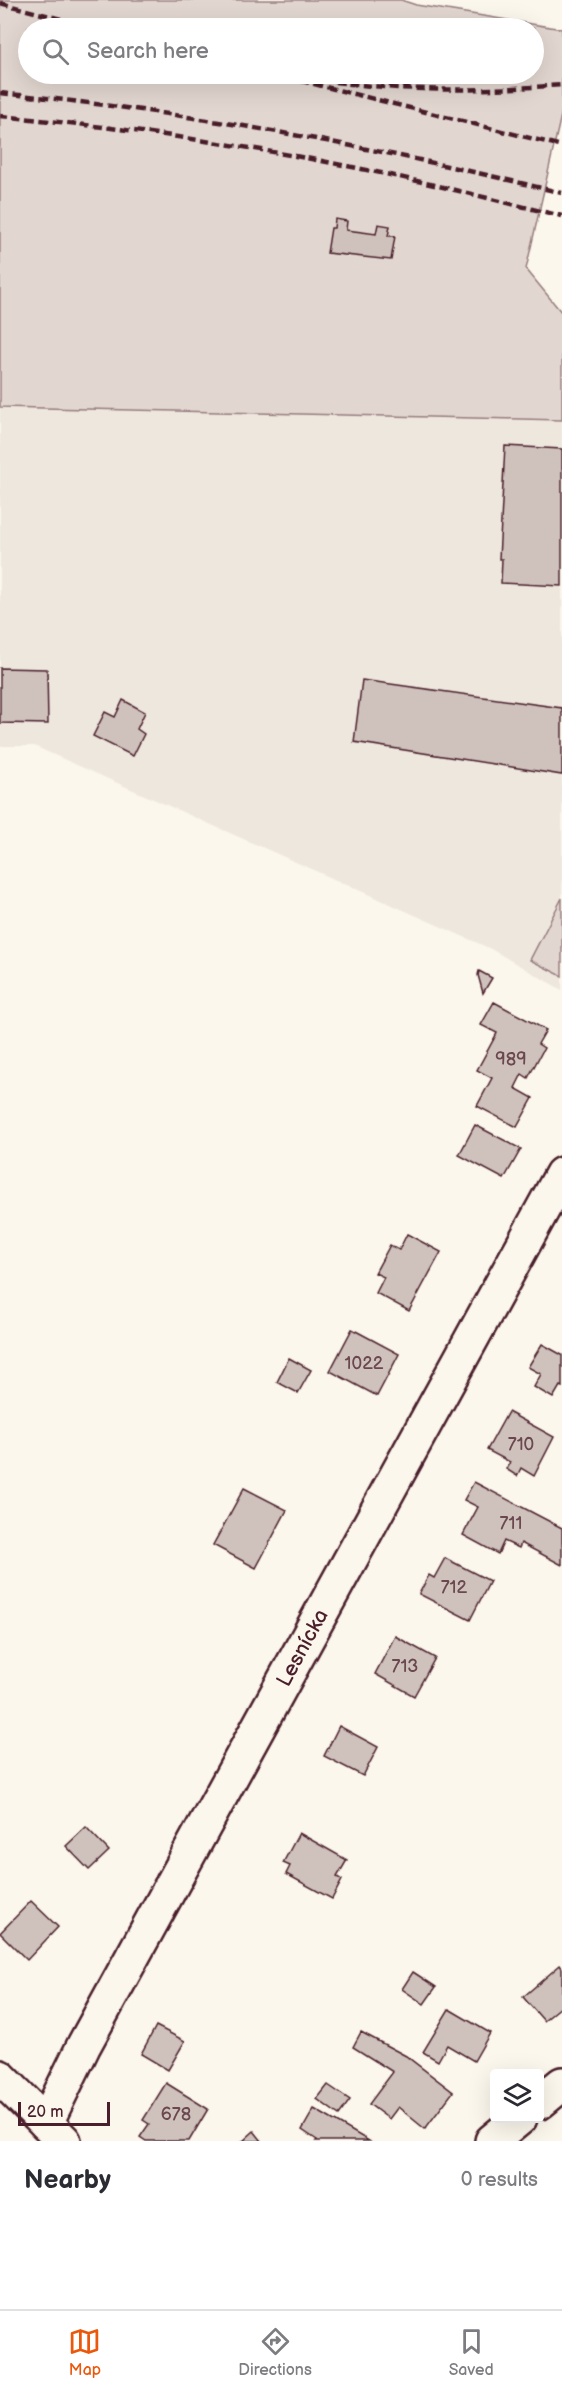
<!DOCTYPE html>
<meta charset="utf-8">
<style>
body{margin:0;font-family:"Balsamiq Sans",sans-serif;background:#f2f2f3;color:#2b2b33}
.controls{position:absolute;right:18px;bottom:18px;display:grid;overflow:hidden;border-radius:6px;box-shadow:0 6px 24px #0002}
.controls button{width:54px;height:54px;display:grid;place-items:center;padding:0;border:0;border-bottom:2px solid #e1e1e2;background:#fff;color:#2b2b33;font:30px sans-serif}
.scale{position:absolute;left:18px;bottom:15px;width:92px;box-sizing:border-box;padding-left:6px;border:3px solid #4a1f2b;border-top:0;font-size:16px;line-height:21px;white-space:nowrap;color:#4a1f2b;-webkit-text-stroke:4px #fbf7ec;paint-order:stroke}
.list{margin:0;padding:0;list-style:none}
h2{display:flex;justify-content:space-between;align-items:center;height:78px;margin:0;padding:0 24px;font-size:26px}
h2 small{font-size:20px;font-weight:400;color:#7c7c81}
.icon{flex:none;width:33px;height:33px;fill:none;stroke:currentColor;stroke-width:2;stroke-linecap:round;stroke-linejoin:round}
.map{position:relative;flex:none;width:562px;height:2141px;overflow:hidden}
.search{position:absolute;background:#fff;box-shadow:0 6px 24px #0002;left:18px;right:18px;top:18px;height:66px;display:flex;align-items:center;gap:15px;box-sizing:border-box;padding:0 21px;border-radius:33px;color:#7c7c81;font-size:22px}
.sheet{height:168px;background:#fff}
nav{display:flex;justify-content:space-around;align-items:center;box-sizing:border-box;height:84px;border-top:2px solid #e1e1e2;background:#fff;font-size:16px;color:#7c7c81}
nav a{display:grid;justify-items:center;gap:3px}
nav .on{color:#ea580c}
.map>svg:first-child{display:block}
</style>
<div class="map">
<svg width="562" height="2141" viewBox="0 0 562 2141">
<rect width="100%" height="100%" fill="#fbf7ec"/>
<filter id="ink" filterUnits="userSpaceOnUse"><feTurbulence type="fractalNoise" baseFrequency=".0167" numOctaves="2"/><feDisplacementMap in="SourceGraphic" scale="12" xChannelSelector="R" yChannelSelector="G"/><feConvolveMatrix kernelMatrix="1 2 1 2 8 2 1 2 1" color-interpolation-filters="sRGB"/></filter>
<g filter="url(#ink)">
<!-- built -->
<path fill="#eee7de" d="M0 407 562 420V990L489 948 34 746H0Z"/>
<!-- green -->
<g fill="#e2d7d0" stroke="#967b7e" stroke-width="1.5" fill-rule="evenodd">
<path d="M0 0H401L416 5 562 29V111L526 269 562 313V420L0 407ZM28 28H534V74H28Z"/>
<path d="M562 898V976L530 960Z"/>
</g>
<!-- building -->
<g fill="#cfc2bc" stroke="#4a1f2b" stroke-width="1.5">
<path d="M335 219 347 221 346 230 362 232 376 234 378 224 390 226 388 236H395L391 260 327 253 331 228H334Z"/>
<path d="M505 446 562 449V586L501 583 502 559H499Z"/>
<path d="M0 668 47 669 48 724 0 723Z"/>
<path d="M362 680 562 708V775L354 742Z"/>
<path d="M123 700 145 712 137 729 144 734 133 756 93 736 105 712 115 717Z"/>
<path d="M479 971 492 978 483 993 478 975Z"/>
<path d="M494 1002 546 1030 538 1044 544 1048 528 1078 522 1074 515 1088 533 1098 517 1127 477 1106 492 1078 477 1070 497 1033 481 1025Z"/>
<path d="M475 1125 521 1149 504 1179 459 1155Z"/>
<path d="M407 1234 441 1252 409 1311 376 1293 384 1277 375 1273 390 1245 399 1250Z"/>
<path d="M352 1329 399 1354 377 1396 330 1371Z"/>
<path d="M542 1344 562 1355V1387L560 1386 553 1398 534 1387 541 1374 528 1367Z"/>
<path d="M289 1358 311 1370 298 1393 277 1382Z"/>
<path d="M508 1412 554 1437 534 1476 521 1468 517 1476 506 1469 510 1462 487 1450Z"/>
<path d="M474 1482 562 1528V1565L521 1543 519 1548 504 1541 498 1554 463 1535 478 1507 464 1500Z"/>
<path d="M244 1488 287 1510 256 1568 213 1545Z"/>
<path d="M445 1558 490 1581 470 1620 419 1594 429 1575 434 1578Z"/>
<path d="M395 1636 435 1658 414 1696 375 1674Z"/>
<path d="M339 1726 378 1747 363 1776 324 1756Z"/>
<path d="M86 1827 109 1851 89 1870 66 1846Z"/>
<path d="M299 1833 347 1860 337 1877 342 1880 332 1899 286 1874 290 1866 283 1863Z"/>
<path d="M31 1901 58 1927 27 1960 0 1933Z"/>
<path d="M560 1965 562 1968V2006L544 2021 523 1997Z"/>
<path d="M413 1972 436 1987 424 2004 402 1989Z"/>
<path d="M449 2009 490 2033 474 2061 447 2045 438 2061 423 2052Z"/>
<path d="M156 2026 185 2041 168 2070 141 2054Z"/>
<path d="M361 2032 406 2056 453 2092 425 2129 398 2107 389 2119 369 2104 393 2072 353 2047Z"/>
<path d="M166 2083 208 2109 189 2141H146L140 2137 149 2124 143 2120Z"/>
<path d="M328 2085 350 2100 339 2115 317 2099Z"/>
<path d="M314 2109 369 2141H316L317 2140 302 2130Z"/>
<path d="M254 2131 262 2141H243Z"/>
</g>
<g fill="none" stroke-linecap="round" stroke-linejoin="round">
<defs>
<g id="minor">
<path d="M540 2102 562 2084"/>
<path id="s1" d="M46 2123 84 2045 562 1174"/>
<path d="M492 2141 520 2118"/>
</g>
<path id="tertiary" d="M0 2077 64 2141"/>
</defs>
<!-- minor casing -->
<use href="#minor" stroke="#4a1f2b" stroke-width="38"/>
<!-- tertiary casing -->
<use href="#tertiary" stroke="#4a1f2b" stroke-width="38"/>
<!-- minor -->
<use href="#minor" stroke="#fbf7ec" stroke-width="33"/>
<!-- tertiary -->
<use href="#tertiary" stroke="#fbf7ec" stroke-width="33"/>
<!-- rail -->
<g stroke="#4a1f2b" stroke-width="4.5" stroke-dasharray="9 4.5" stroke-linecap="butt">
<path d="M0 3 96 28"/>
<path d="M274 74 562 146"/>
<path d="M335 82C411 92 486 91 562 85"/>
<path d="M0 93C190 112 376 147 562 193"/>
<path d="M0 116C128 128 255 146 381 173 442 186 502 202 562 216"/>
</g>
</g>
</g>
<g text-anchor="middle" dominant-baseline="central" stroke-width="5" stroke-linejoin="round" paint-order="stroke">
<!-- number labels -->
<g font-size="18" fill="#6b484f">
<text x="511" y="1059">989</text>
<text x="364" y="1363">1022</text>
<text x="521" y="1444">710</text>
<text x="511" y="1523">711</text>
<text x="454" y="1587">712</text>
<text x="405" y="1666">713</text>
<text x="176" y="2114">678</text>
</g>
<!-- street labels -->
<g font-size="21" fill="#4a1f2b" stroke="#fbf7ec">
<text stroke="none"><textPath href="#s1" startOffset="540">Lesnícka</textPath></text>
</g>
</g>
</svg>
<div class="controls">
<button><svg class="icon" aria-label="layers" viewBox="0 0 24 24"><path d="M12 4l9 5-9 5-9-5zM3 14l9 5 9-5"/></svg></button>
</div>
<div class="scale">20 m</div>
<div class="search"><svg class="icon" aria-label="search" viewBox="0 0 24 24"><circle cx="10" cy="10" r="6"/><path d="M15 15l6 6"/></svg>Search here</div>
</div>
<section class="sheet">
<h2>Nearby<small>0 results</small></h2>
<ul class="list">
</ul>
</section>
<nav>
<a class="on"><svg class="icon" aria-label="map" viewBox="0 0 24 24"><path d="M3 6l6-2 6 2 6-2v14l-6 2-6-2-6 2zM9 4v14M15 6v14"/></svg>Map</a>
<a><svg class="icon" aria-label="directions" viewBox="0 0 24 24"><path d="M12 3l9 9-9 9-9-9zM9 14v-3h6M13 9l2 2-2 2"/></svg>Directions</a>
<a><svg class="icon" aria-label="saved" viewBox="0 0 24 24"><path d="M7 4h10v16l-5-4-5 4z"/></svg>Saved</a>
</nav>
